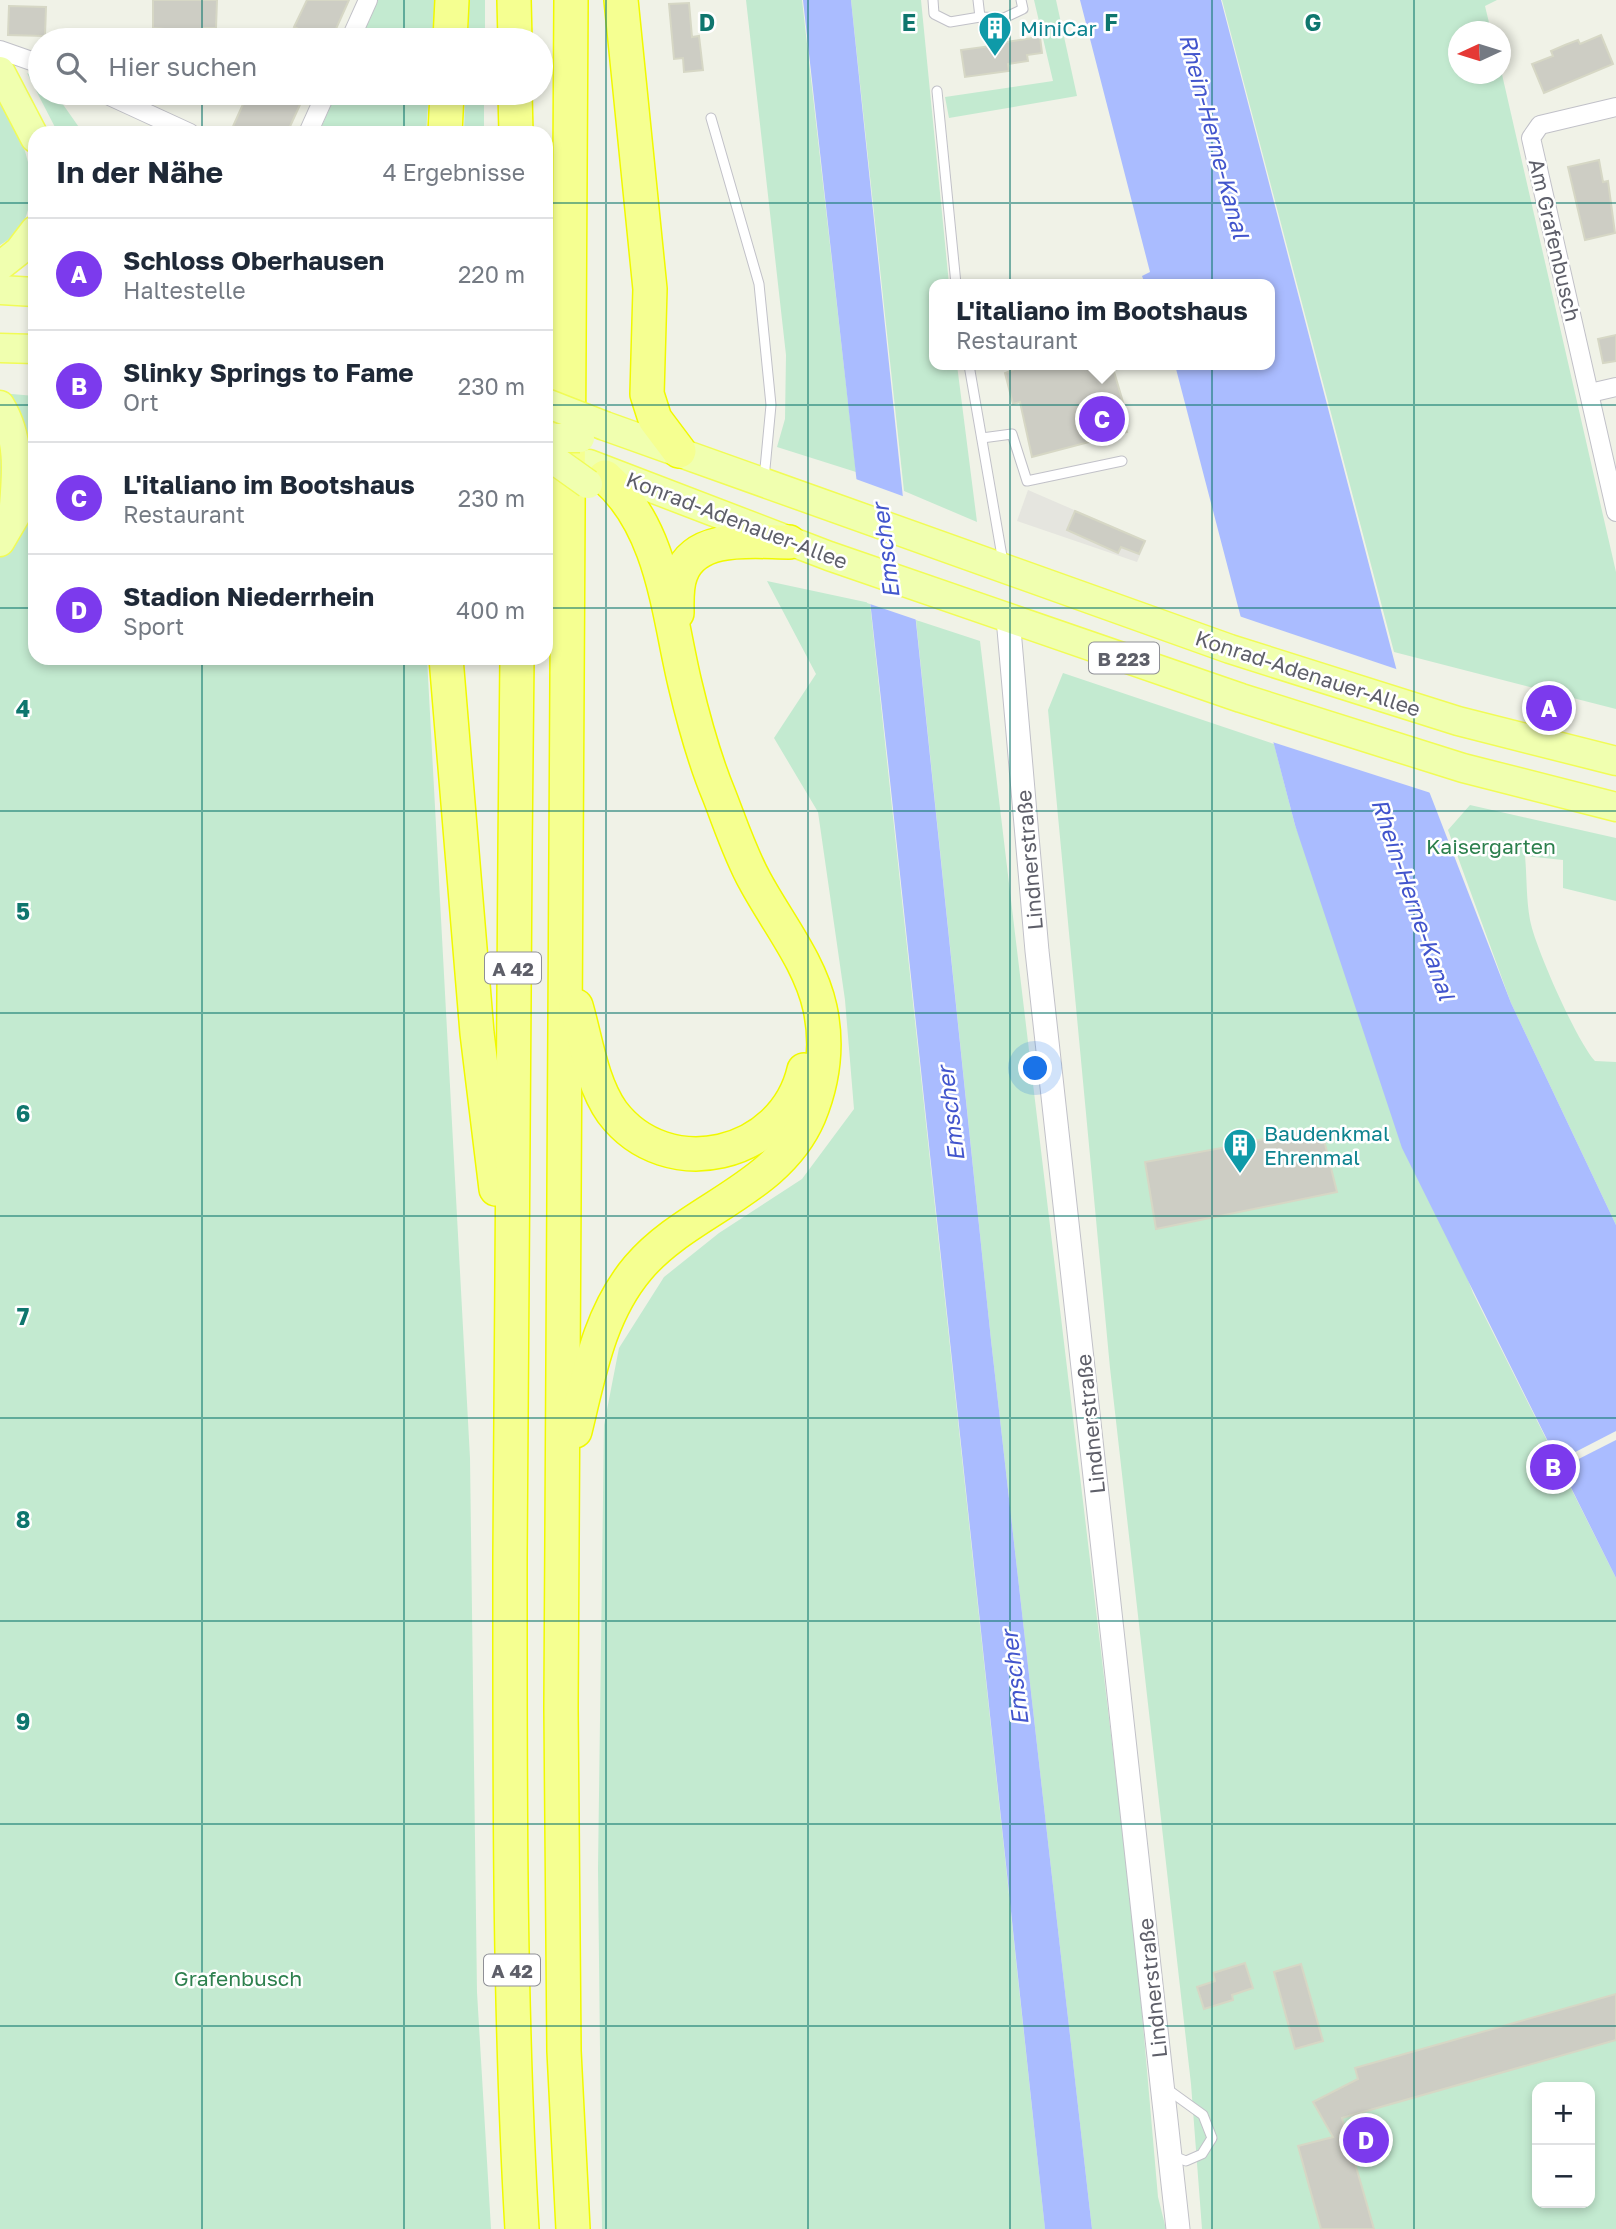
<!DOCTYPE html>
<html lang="de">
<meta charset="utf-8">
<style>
body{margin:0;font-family:"Golos Text",sans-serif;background:#f2f2f3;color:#1f2937}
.controls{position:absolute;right:21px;bottom:21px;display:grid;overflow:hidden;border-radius:14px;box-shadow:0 4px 10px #0003}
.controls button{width:63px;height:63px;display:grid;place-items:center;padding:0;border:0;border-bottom:2px solid #e0e1e3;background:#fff;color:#1f2937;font:35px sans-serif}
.compass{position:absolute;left:1448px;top:21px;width:63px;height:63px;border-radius:50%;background:#fff;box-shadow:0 4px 10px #0003;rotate:266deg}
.you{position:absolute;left:1036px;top:1069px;width:24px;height:24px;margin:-18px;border:5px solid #fff;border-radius:50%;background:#1a73e8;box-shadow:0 0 0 10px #1a73e833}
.badge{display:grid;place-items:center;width:46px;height:46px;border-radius:50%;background:#7c3aed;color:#fff;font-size:23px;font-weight:700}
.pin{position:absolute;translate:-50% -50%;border:4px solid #fff;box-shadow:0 2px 7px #0006}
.popup{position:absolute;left:929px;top:279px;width:346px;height:91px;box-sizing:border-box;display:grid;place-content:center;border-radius:14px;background:#fff;filter:drop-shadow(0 2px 5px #0005);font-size:23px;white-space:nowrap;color:#747a83}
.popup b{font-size:26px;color:#1f2937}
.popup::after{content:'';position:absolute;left:50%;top:100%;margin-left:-14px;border:14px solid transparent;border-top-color:#fff}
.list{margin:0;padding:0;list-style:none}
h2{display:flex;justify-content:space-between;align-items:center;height:91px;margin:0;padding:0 28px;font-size:30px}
h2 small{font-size:23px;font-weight:400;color:#747a83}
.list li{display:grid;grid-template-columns:46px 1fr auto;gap:21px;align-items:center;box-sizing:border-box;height:112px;padding:0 28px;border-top:2px solid #e0e1e3}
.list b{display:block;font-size:26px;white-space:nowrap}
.list p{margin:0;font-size:23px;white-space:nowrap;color:#747a83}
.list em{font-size:23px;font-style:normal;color:#747a83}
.icon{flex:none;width:38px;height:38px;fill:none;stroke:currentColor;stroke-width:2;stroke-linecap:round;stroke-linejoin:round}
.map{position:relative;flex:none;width:1616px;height:2229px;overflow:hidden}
.search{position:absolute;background:#fff;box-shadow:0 4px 10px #0003;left:28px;top:28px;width:525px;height:77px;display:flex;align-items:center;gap:18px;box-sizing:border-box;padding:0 24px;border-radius:38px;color:#747a83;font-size:26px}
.panel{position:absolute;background:#fff;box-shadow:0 4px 10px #0003;left:28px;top:126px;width:525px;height:539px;border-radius:21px}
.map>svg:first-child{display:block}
</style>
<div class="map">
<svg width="1616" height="2229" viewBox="0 0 1616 2229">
<rect width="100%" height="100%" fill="#f0f2e7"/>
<!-- industrial -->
<path fill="#e5e5df" d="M1028 490 1146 541 1137 562 1017 521Z"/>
<!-- green -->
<g fill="#c3ead0" fill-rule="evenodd">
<path d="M378 0H435L433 40H360Z"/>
<path d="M469 0H485V40H468Z"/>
<path d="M746 0H802L856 472 777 447 785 419 786 355Z"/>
<path d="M851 0H921L949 284H934V365H957L977 522 904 491Z"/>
<path d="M1034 0H1056L1077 96 949 118 945 97 1053 81Z"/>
<path d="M1222 0H1497L1485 6 1491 31 1458 32V74H1500L1501 70 1616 572V709L1394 652Z"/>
<path d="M27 73 40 79V93H55L83 133H58Z"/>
<path d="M336 93H429L426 133H319Z"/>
<path d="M465 93H484V133H464Z"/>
<path d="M0 102 25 151 35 188 21 232 0 245Z"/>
<path d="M0 393 35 396V658H427L470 1458 477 1992 491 2229H0Z"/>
<path d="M767 581 870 603 1045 2229H602L598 1869 604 1425 619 1348 664 1277 719 1233 802 1179 854 1109 845 1000 818 812 774 738 816 674Z"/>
<path d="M916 620 980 641 1136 1944 1158 2197 1166 2229H1092L991 1340Z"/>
<path d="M1063 673 1274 744 1295 825 1473 1293 1616 1578V2229H1202L1191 2084 1110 1368 1048 710ZM1537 2087H1590V2203H1537Z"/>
<path d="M1470 805 1616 838V901L1563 888V860L1525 856C1527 877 1526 899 1530 920 1535 947 1577 1042 1595 1061L1616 1062V1225L1511 1003 1448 830Z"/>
</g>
<!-- water -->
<g fill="#aabcff">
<path d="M803 0H851L991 1340 1092 2229H1045L888 762Z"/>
<path d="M1080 0H1221L1427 786 1511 1003 1616 1225V1578L1402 1148 1295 825 1175 365H1270V284H1145L1142 276 1150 272Z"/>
</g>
<!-- pier -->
<g fill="#f0f2e7">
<path d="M853 478 908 498 920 621 867 603Z"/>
<path d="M1236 615 1402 671 1434 794 1269 741Z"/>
<path d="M1616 1431V1440L1557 1470 1554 1463Z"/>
</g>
<!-- building -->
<g fill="#cdcdc4" stroke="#d6d7c5" stroke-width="2">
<path d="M153 0H217L216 28H202V32L153 28Z"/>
<path d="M307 0H349L331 40H323L294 27Z"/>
<path d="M689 3 692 37 699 36 703 70 684 72 683 58 674 59 669 4Z"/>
<path d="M9 6 46 7 45 36 8 35Z"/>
<path d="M1601 35 1613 64 1544 93 1532 64 1553 56 1551 51 1565 45 1578 40 1580 44Z"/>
<path d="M1005 37 1006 42 1040 37 1042 53 1027 55 1028 61 1008 64 1009 71 965 77 961 50 991 46 990 39Z"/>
<path d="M248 93H296L304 96 287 133H230Z"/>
<path d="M1599 160 1603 182 1608 181 1615 233 1585 240 1568 167Z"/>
<path d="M1616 335V361L1603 363 1598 339Z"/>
<path d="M1011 365H1112L1128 419 1124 420 1127 432 1032 457 1020 402 1013 404 1005 373 1013 370Z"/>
<path d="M1075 511 1145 541 1139 554 1121 547 1118 553 1067 530Z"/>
<path d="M1321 1128 1337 1192 1156 1229 1145 1162 1227 1147 1225 1140 1247 1135 1248 1142Z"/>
<path d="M1245 1963 1253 1988 1232 1995 1233 2000 1204 2009 1197 1987 1215 1981 1213 1973Z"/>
<path d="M1301 1964 1323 2041 1295 2049 1274 1972Z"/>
<path d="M1616 1994V2040L1342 2118 1374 2229H1321L1298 2146 1333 2137 1313 2102 1358 2079 1355 2068Z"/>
</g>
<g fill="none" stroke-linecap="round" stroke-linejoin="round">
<defs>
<g id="service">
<path d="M933 0 934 14 950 22 980 17 1004 18 1023 9 1021 0"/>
<path d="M978 0 980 17"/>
<path d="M937 91 956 284"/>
<path d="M711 118 759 284 771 405 764 479"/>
<path d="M969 365 1003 562"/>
<path d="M982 438 1012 434 1027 481 1122 461"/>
<path d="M1167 2089 1203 2115 1212 2138 1202 2154 1186 2161 1171 2155"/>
</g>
<g id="minor">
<path d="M350 40 368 0"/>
<path d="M0 50 40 64"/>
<path d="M103 93 190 133"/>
<path d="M1616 107 1540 125 1531 138 1616 512"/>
<path d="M308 133 326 93"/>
<path d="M1590 393 1616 387"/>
</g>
<path id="tertiary" d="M1008 618 1037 951 1178 2229"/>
<g id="primary">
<path d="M0 71 35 138"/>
<path d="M0 266 19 251 35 230"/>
<path d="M0 290 35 292"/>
<path d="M0 348 35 349"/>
<path d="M0 405C22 441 16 479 13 518"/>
<path d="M605 426 1230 649 1458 721 1616 761"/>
<path d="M589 464 829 556 1241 698 1463 768 1616 807"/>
<path d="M0 542 23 503"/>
</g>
<g id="motorway">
<path d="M514 0 515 40"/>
<path d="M571 0 561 1708 564 2051 573 2229"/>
<path d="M621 0 650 289 647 394 655 419 679 451"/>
<path d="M450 40 452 0"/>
<path d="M515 93 516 133"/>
<path d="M445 133 447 93"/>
<path d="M677 613C677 600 676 586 681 574 696 533 755 542 789 542"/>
<path d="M446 658 477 1033 496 1189"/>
<path d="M517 658C514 958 510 1258 510 1558 510 1782 509 2005 522 2229"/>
<path d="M576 1006C586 1040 591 1082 612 1112 667 1185 784 1157 804 1070"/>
<path d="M575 1431C589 1374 599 1314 638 1268 688 1209 777 1191 809 1116 823 1082 828 1045 820 1008 810 962 777 922 755 881 740 854 730 823 719 795 704 759 694 722 685 684 668 613 663 528 605 477"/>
</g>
</defs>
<!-- service casing -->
<use href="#service" stroke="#c1c1c8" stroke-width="11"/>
<!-- minor casing -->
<use href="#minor" stroke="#c1c1c8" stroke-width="20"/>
<!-- tertiary casing -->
<use href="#tertiary" stroke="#c1c1c8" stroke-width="25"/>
<!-- primary casing -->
<use href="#primary" stroke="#f1fc56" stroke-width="31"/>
<!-- motorway casing -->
<use href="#motorway" stroke="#f0f900" stroke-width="36"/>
<!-- service -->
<use href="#service" stroke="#fff" stroke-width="9"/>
<!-- minor -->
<use href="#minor" stroke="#fff" stroke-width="18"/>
<!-- tertiary -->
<use href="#tertiary" stroke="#fff" stroke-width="23"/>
<!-- primary -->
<use href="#primary" stroke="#f0ffaf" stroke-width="28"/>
<!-- motorway -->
<use href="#motorway" stroke="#f5ff91" stroke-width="33"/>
<defs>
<g id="primary-bridge">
<path d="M546 403 605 426"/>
<path d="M556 438H580"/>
<path d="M546 454 588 484"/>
</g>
</defs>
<!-- primary-bridge casing -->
<use href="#primary-bridge" stroke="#f1fc56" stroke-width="31" stroke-linecap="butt"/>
<!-- primary-bridge -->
<use href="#primary-bridge" stroke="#f0ffaf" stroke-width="28"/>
</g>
<!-- grid -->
<path fill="none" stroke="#0f766e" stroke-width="2" stroke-opacity="0.55" d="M202 0V40M404 0V40M606 0V2229M808 0V2229M1010 0V2229M1212 0V2229M1414 0V2229M202 93V133M404 93V133M0 203H35M546 203H1616M0 405H35M546 405H1616M0 608H35M546 608H1616M202 658V2229M404 658V2229M0 811H1616M0 1013H1616M0 1216H1616M0 1418H1616M0 1621H1616M0 1824H1616M0 2026H1616"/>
<!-- icons -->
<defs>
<symbol id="building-pin" viewBox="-11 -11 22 30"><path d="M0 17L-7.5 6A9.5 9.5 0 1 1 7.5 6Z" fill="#0f9aa8" stroke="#fff"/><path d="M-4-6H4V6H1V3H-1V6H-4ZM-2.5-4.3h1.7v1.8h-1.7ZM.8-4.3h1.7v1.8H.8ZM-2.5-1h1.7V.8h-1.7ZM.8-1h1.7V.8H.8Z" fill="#fff"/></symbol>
</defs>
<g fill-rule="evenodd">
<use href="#building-pin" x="976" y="9" width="38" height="52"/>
<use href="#building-pin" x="1221" y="1126" width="38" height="52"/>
</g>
<g text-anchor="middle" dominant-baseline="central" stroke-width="5" stroke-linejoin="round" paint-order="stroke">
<!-- shield labels -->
<g fill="#fff" stroke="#8e8f96" stroke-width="2">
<rect x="1089" y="642.5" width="70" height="31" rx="5"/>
<rect x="485" y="952.5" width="56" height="31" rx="5"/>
<rect x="484" y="1954.5" width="56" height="31" rx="5"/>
</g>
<g font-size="19" font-weight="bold" fill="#5e5f69">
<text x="1124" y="658">B 223</text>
<text x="513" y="968">A 42</text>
<text x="512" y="1970">A 42</text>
</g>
<!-- culture labels -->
<g font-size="21" fill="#0d838f" stroke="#fff" text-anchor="start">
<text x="1020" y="28">MiniCar</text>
<text x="1264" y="1133">Baudenkmal<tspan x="1264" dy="24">Ehrenmal</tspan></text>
</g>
<!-- street labels -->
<g font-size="21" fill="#5e5f69" stroke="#fff">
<text transform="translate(1555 240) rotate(77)">Am Grafenbusch</text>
<text transform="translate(737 520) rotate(21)">Konrad-Adenauer-Allee</text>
<text transform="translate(1308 673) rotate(18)">Konrad-Adenauer-Allee</text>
<text transform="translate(1029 860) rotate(-95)">Lindnerstraße</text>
<text transform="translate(1090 1424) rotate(-96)">Lindnerstraße</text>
<text transform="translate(1152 1988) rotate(-96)">Lindnerstraße</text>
</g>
<!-- park labels -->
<g font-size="21" fill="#2d804e" stroke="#fff">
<text x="1491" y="846">Kaisergarten</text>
<text x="238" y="1978">Grafenbusch</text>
</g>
<!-- water labels -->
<g font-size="23" font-style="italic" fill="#4255cd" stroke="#fff">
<text transform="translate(1215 136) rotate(75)">Rhein-Herne-Kanal</text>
<text transform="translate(885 551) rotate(-97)">Emscher</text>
<text transform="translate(1414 899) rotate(71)">Rhein-Herne-Kanal</text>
<text transform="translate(950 1114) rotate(-97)">Emscher</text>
<text transform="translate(1014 1678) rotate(-97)">Emscher</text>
</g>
</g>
<g font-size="23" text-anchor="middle" font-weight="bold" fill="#0f766e" stroke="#fff" stroke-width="5" stroke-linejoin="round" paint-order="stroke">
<text x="707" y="31">D</text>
<text x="909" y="31">E</text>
<text x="1111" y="31">F</text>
<text x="1313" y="31">G</text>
<text x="23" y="717">4</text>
<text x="23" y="920">5</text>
<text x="23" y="1122">6</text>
<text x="23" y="1325">7</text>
<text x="23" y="1528">8</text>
<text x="23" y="1730">9</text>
</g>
</svg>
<div class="controls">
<button>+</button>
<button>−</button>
</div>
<svg class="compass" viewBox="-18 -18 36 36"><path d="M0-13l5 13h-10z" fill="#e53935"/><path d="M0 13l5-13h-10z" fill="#747a83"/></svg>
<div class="you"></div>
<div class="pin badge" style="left:1549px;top:708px">A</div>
<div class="pin badge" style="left:1553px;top:1467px">B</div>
<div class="pin badge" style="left:1102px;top:419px">C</div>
<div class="popup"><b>L'italiano im Bootshaus</b>Restaurant</div>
<div class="pin badge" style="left:1366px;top:2140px">D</div>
<div class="search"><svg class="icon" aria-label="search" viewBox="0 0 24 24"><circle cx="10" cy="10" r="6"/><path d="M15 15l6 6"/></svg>Hier suchen</div>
<section class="panel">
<h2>In der Nähe<small>4 Ergebnisse</small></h2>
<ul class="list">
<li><span class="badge">A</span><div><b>Schloss Oberhausen</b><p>Haltestelle</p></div><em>220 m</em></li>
<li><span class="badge">B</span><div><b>Slinky Springs to Fame</b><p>Ort</p></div><em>230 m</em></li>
<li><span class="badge">C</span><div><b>L'italiano im Bootshaus</b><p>Restaurant</p></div><em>230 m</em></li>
<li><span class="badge">D</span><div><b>Stadion Niederrhein</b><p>Sport</p></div><em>400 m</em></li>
</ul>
</section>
</div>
